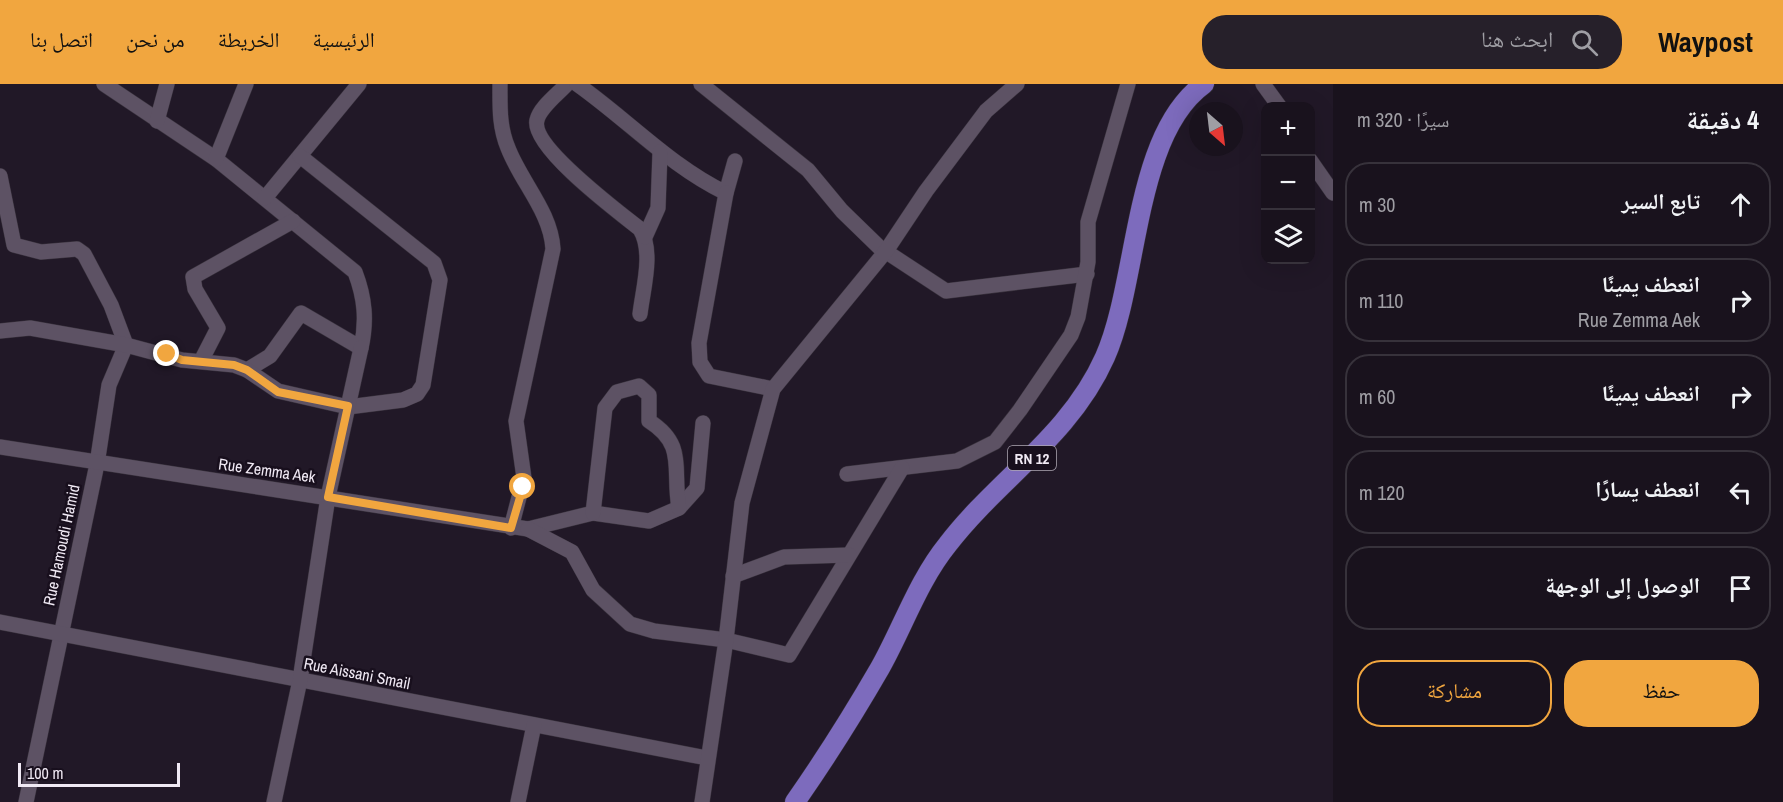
<!DOCTYPE html>
<html lang="ar">
<meta charset="utf-8">
<style>
body{margin:0;font-family:"Archivo Narrow","Noto Naskh Arabic",sans-serif;background:#26202a;color:#f1f3f6;direction:rtl}
.controls{position:absolute;right:18px;top:18px;display:grid;overflow:hidden;border-radius:12px;box-shadow:0 6px 24px #0002}
.controls button{width:54px;height:54px;display:grid;place-items:center;padding:0;border:0;border-bottom:2px solid #37323b;background:#19121d;color:#f1f3f6;font:30px sans-serif}
.compass{position:absolute;left:1189px;top:18px;width:54px;height:54px;border-radius:50%;background:#19121d;box-shadow:0 6px 24px #0002;rotate:152deg}
.scale{position:absolute;left:18px;bottom:15px;width:162px;box-sizing:border-box;padding-left:6px;border:3px solid #f0e9f4;border-top:0;font-size:16px;line-height:21px;white-space:nowrap;color:#f0e9f4;-webkit-text-stroke:4px #180f1d;paint-order:stroke}
.stop{position:absolute;width:18px;height:18px;margin:-14px;border:4px solid #f1a63f;border-radius:50%;background:#fff}
.stop.end{background:#f1a63f;border-color:#fff;box-shadow:0 2px 6px #0008}
.list{margin:0;padding:0;list-style:none}
h2{display:flex;justify-content:space-between;align-items:center;height:78px;margin:0;padding:0 24px;font-size:26px}
h2 small{font-size:20px;font-weight:400;color:#9f9ea4}
.list li{display:grid;grid-template-columns:39px 1fr auto;gap:18px;align-items:center;box-sizing:border-box;height:84px;margin:0 12px 12px;padding:0 12px;border:2px solid #37323b;border-radius:24px}
.list b{display:block;font-size:22px;white-space:nowrap}
.list p{margin:0;font-size:20px;white-space:nowrap;color:#9f9ea4}
.list em{font-size:20px;font-style:normal;color:#9f9ea4}
.actions{display:flex;gap:12px;padding:18px 24px}
.actions a{flex:1;padding:14px 0;border:2px solid #f1a63f;border-radius:24px;text-align:center;font-size:21px;color:#f1a63f}
.actions .main{background:#f1a63f;color:#111}
.icon{flex:none;width:33px;height:33px;fill:none;stroke:currentColor;stroke-width:2;stroke-linecap:round;stroke-linejoin:round}
.map{position:relative;flex:none;width:1333px;height:718px;overflow:hidden;direction:ltr}
header{display:flex;align-items:center;gap:36px;box-sizing:border-box;height:84px;padding:0 30px;background:#f1a63f;color:#111}
header strong{font-size:28px}
nav{display:flex;gap:33px;margin-inline-start:auto;font-size:21px}
.search{width:420px;height:54px;background:#26202a;display:flex;align-items:center;gap:15px;box-sizing:border-box;padding:0 21px;border-radius:24px;color:#9f9ea4;font-size:22px}
main{display:flex}
aside{flex:1;background:#19121d}
.map>svg:first-child{display:block}
</style>
<header>
<strong>Waypost</strong>
<div class="search"><svg class="icon" aria-label="search" viewBox="0 0 24 24"><circle cx="10" cy="10" r="6"/><path d="M15 15l6 6"/></svg>ابحث هنا</div>
<nav><a>الرئيسية</a><a>الخريطة</a><a>من نحن</a><a>اتصل بنا</a></nav>
</header>
<main>
<aside>
<h2>4 دقيقة<small>سيرًا · 320 m</small></h2>
<ul class="list">
<li><svg class="icon" aria-label="ahead" viewBox="0 0 24 24"><path d="M12 20V5M6 11l6-6 6 6"/></svg><div><b>تابع السير</b></div><em>30 m</em></li>
<li><svg class="icon" aria-label="right" viewBox="0 0 24 24"><path d="M7 20v-9h11M14 6l5 5-5 5"/></svg><div><b>انعطف يمينًا</b><p>Rue Zemma Aek</p></div><em>110 m</em></li>
<li><svg class="icon" aria-label="right" viewBox="0 0 24 24"><path d="M7 20v-9h11M14 6l5 5-5 5"/></svg><div><b>انعطف يمينًا</b></div><em>60 m</em></li>
<li><svg class="icon" aria-label="left" viewBox="0 0 24 24"><path d="M17 20v-9H6M10 6l-5 5 5 5"/></svg><div><b>انعطف يسارًا</b></div><em>120 m</em></li>
<li><svg class="icon" aria-label="arrive" viewBox="0 0 24 24"><path d="M6 21V4h12l-3 4 3 4H6"/></svg><div><b>الوصول إلى الوجهة</b></div></li>
</ul>
<div class="actions"><a class="main">حفظ</a><a>مشاركة</a></div>
</aside>
<div class="map">
<svg width="1333" height="718" viewBox="0 0 1333 718">
<rect width="100%" height="100%" fill="#211827"/>
<g fill="none" stroke-linecap="round" stroke-linejoin="round">
<defs>
<g id="minor">
<path d="M104 0 216 75 355 188C365 214 367 237 361 264L301 229 270 272 247 286"/>
<path d="M500 0C500 22 499 43 508 64 521 98 551 128 553 165L516 337 524 394 511 444"/>
<path d="M567 0C558 10 540 23 537 36 530 62 620 129 640 145 654 168 643 204 640 230"/>
<path d="M577 0C628 36 670 82 726 109L735 77"/>
<path d="M701 0 808 86 842 127 879 163 946 207 1087 190"/>
<path d="M1263 0 1279 22"/>
<path d="M157 37 167 0"/>
<path d="M216 75 246 0"/>
<path d="M1310 76 1333 109"/>
<path d="M0 92 14 161 41 168 77 165 84 170 111 221 126 261 109 301 97 380 26 718"/>
<path d="M726 109 699 259 700 278 709 292 773 305"/>
<path d="M265 114 359 0"/>
<path d="M645 153 658 124 660 68"/>
<path d="M0 247 30 244 126 261 182 276 234 281 247 286 278 307 348 323 403 316 417 310 423 301 440 196 434 179 300 72"/>
<path d="M201 277 218 244 195 205 193 193 293 137"/>
<path d="M0 363 528 445 593 429 649 437 679 424 697 404 703 339"/>
<path d="M847 390 957 377 995 358 1020 326 1071 251 1078 233 1088 178V138L1128 0"/>
<path d="M593 429 605 324 617 308 639 302 649 311V337C687 361 672 385 679 424"/>
<path d="M528 445 572 468 593 506 630 540 654 547 726 556 789 571 902 384"/>
<path d="M733 492 784 473 849 471"/>
<path d="M0 538 707 674"/>
<path d="M274 718 300 596 328 413 361 264"/>
<path d="M518 718 534 641"/>
<path d="M702 718 726 556 742 419 773 305 886 167 926 107 986 27 1017 0"/>
</g>
<path id="major" d="M795 718C825 675 854 629 880 584 903 543 918 497 948 460 998 395 1070 352 1105 273 1139 197 1133 51 1204 0"/>
</defs>
<!-- minor casing -->
<use href="#minor" stroke="#39323d" stroke-width="16"/>
<!-- major casing -->
<use href="#major" stroke="#39323d" stroke-width="21"/>
<!-- minor -->
<use href="#minor" stroke="#5d5264" stroke-width="15"/>
<!-- major -->
<use href="#major" stroke="#7d6bbd" stroke-width="20"/>
</g>
<g fill="none" stroke-linecap="round" stroke-linejoin="round">
<!-- route -->
<path stroke="#f1a63f" stroke-width="8" d="M167 270 182 276 234 281 247 286 278 308 348 322 328 413 511 444 523 403"/>
</g>
<g text-anchor="middle" dominant-baseline="central" stroke-width="5" stroke-linejoin="round" paint-order="stroke">
<!-- shield labels -->
<rect fill="#180f1d" stroke="#afa8b4" stroke-width="1.5" x="1008" y="362" width="48" height="24" rx="4.5"/>
<g font-size="15" font-weight="bold" fill="#f0e9f4">
<text x="1032" y="374">RN 12</text>
</g>
<!-- street labels -->
<g font-size="16" fill="#f0e9f4" stroke="#180f1d">
<text transform="translate(267 386) rotate(8)">Rue Zemma Aek</text>
<text transform="translate(61 461) rotate(-78)">Rue Hamoudi Hamid</text>
<text transform="translate(357 589) rotate(11)">Rue Aissani Smail</text>
</g>
</g>
</svg>
<div class="controls">
<button>+</button>
<button>−</button>
<button><svg class="icon" aria-label="layers" viewBox="0 0 24 24"><path d="M12 4l9 5-9 5-9-5zM3 14l9 5 9-5"/></svg></button>
</div>
<svg class="compass" viewBox="-18 -18 36 36"><path d="M0-13l5 13h-10z" fill="#e53935"/><path d="M0 13l5-13h-10z" fill="#9f9ea4"/></svg>
<div class="scale">100 m</div>
<div class="stop" style="left:523px;top:403px"></div>
<div class="stop end" style="left:167px;top:270px"></div>
</div>
</main>
